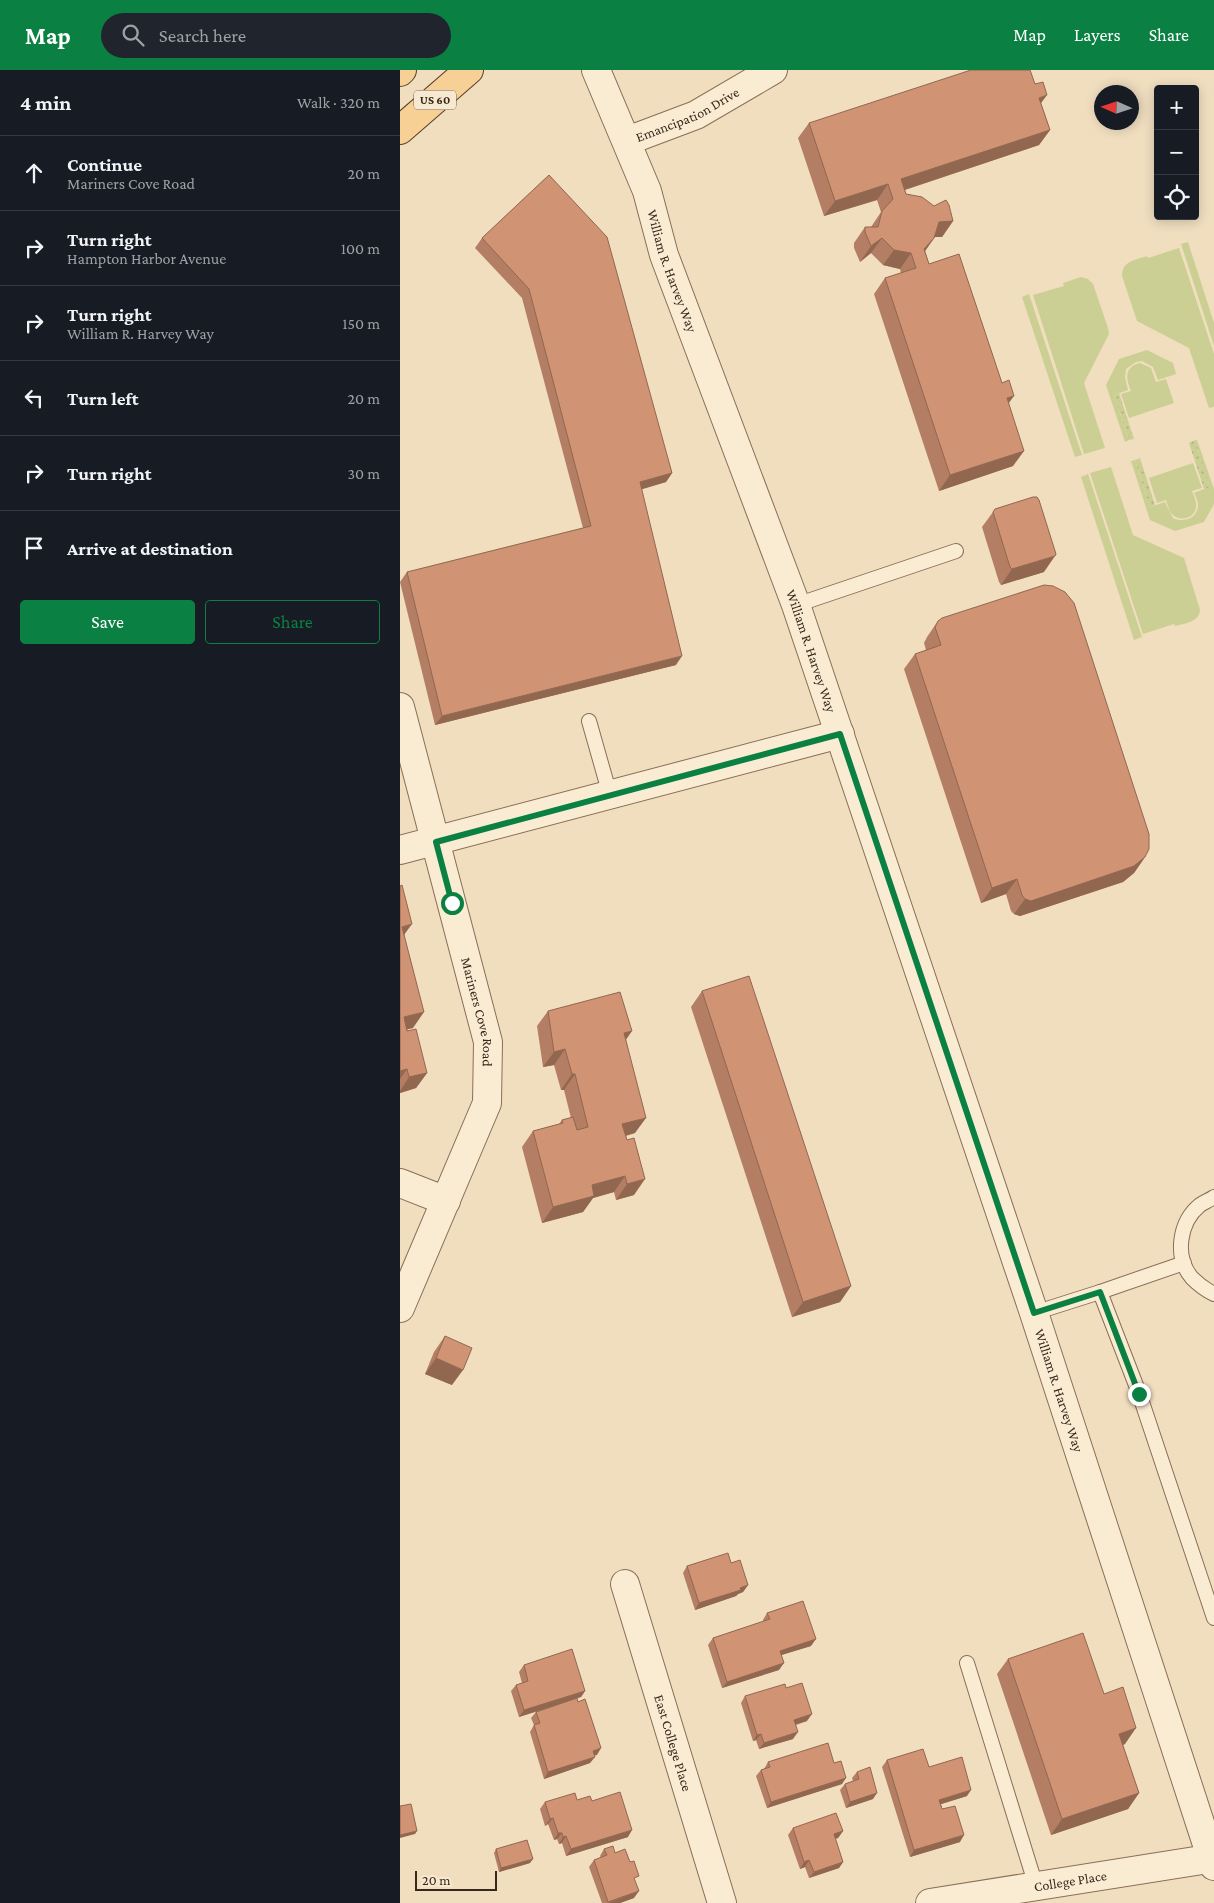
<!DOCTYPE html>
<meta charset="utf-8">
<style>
body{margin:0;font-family:"Crimson Pro",serif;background:#20242c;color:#f1f3f6}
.controls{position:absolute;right:15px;top:15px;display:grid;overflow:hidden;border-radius:5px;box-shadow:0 2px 12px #0003}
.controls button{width:45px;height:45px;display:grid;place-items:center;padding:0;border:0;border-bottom:1px solid #363941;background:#171b24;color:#f1f3f6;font:25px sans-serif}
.compass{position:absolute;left:694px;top:15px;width:45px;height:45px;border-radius:50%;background:#171b24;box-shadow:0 2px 12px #0003;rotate:273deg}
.scale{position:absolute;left:15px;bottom:12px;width:82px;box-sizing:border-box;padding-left:5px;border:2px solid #38281c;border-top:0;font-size:14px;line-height:18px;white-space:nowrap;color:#38281c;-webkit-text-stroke:4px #f7e9cf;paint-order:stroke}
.stop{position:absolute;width:15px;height:15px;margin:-11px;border:4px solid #0b8043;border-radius:50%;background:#fff}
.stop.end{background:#0b8043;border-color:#fff;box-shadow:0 1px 5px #0008}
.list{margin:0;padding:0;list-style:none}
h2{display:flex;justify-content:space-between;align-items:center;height:65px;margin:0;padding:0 20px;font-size:21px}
h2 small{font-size:16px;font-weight:400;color:#9ea1a6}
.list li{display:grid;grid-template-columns:32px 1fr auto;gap:15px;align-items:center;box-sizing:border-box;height:75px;padding:0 20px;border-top:1px solid #363941}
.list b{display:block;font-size:19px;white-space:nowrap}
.list p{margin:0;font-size:16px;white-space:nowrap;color:#9ea1a6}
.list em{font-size:16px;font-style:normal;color:#9ea1a6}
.actions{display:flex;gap:10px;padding:15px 20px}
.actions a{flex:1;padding:11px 0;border:1px solid #0b8043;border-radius:5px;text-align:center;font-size:18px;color:#0b8043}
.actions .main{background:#0b8043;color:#fff}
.icon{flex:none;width:28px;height:28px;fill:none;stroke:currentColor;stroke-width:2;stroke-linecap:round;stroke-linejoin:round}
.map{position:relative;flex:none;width:814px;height:1833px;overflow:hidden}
header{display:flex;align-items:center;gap:30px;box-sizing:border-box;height:70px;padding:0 25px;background:#0b8043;color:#fff}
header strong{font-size:24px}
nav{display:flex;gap:28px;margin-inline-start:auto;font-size:18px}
.search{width:350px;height:45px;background:#20242c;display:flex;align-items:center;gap:12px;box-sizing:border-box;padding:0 18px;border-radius:28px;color:#9ea1a6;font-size:19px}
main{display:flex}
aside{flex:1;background:#171b24}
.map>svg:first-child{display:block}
</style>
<header>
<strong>Map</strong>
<div class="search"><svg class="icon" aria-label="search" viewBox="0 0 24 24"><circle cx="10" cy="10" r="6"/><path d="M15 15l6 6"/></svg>Search here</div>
<nav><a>Map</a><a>Layers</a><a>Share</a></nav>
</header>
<main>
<aside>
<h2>4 min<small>Walk · 320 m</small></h2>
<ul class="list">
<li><svg class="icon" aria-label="ahead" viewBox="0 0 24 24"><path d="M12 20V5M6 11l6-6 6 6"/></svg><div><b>Continue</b><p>Mariners Cove Road</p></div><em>20 m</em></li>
<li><svg class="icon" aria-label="right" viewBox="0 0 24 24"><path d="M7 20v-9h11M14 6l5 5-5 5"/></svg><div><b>Turn right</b><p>Hampton Harbor Avenue</p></div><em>100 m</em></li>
<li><svg class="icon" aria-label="right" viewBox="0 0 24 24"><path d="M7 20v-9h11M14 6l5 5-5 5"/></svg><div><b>Turn right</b><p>William R. Harvey Way</p></div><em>150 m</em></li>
<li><svg class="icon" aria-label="left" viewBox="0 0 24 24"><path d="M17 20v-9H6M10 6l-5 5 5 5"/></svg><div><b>Turn left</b></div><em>20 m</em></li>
<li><svg class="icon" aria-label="right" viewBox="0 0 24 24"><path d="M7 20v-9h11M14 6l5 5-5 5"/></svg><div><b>Turn right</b></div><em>30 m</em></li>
<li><svg class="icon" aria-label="arrive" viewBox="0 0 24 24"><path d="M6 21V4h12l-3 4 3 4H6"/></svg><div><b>Arrive at destination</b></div></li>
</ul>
<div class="actions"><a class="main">Save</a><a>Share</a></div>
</aside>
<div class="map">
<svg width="814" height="1833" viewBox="0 0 814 1833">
<defs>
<pattern id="garden-dots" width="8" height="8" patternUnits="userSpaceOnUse" patternTransform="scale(1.25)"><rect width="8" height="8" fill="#cccf93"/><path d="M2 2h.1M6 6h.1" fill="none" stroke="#b0b27e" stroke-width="1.8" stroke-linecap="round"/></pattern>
</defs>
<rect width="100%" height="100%" fill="#f0debf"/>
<!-- green -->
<g fill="#cccf93">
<path d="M788 172 814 253V276L781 174Z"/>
<path d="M779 178 814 284V337L809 338 789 278 737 251 722 206C722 191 735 190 747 186L748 188Z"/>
<path d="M681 207 688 209 693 214 708 258 709 264 684 313 705 378 684 384 633 225 664 216 663 213Z"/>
<path d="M629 224 682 385 675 387 622 227Z"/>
<path d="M747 280 773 293 776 304 758 310 753 297 742 291 736 292 726 299 725 307 728 320 714 325 729 370 725 372 706 315 719 289Z"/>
<path d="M740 293 751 298 756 312 766 309 774 333 729 348 721 324 731 321C726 308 724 297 740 293Z"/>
<path d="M795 370H797L814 419V434L804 452 775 461 750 450 731 391 735 390 750 437 765 432 773 448C783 453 798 449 798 435 798 431 796 427 794 423L809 417Z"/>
<path d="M793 393 802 418 792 421C794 426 797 432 796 438 794 448 781 452 773 445 769 442 768 435 766 430L757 433 749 408Z"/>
<path d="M711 397 733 465 784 488 800 540C799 552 786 553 775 556L774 554 743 564 690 403Z"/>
<path d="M688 404 742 567 734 570 681 407Z"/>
</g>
<!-- garden -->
<g fill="url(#garden-dots)">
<path d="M719 323 734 369 729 370 714 325Z"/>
<path d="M795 370 810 417 804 419 789 373Z"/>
<path d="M740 388 755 435 750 437 735 390Z"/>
</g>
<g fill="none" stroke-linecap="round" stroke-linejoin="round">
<defs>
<g id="service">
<path d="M396 535 556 481"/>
<path d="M189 651 210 725"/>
<path d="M814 1127C810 1130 804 1132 800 1135 779 1152 774 1187 792 1208 799 1215 806 1220 814 1224"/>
<path d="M700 1222 739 1323 814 1548"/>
<path d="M634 1243 700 1222 784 1193"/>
<path d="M567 1593 636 1816"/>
</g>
<g id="minor">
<path id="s1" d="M196 0 247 121 264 185 396 535 634 1243 814 1796"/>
<path id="s2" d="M227 71 296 45 373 0"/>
<path id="s3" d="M0 637 88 972 87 1033 0 1238"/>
<path d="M0 780 440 664"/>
<path d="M0 1113 46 1131"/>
<path id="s4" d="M225 1514 322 1833"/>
<path id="s5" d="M530 1833 814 1788"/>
</g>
<g id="primary">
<path d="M0 2 2 0"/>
<path d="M0 60 69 0"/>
</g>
</defs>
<!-- service casing -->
<use href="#service" stroke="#8a6e57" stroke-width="16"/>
<!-- minor casing -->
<use href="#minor" stroke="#8a6e57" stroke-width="30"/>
<!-- primary casing -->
<use href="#primary" stroke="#573c2b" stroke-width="30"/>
<!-- service -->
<use href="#service" stroke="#faecd3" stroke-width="14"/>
<!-- minor -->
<use href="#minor" stroke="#faecd3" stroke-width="28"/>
<!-- primary -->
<use href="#primary" stroke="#f6d095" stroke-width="28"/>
</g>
<!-- wall -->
<g fill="#b37e63">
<path d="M641 33 650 60 639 75 505 120 506 124 553 151 542 167H535L525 181 529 194 609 334 613 396 539 421 474 224 485 208 501 203 500 199 483 195 471 183 460 192 454 178V173L465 157H471L481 142 477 130 424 146 398 68 409 53Z"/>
<path d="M149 105 272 403 266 412 241 419 276 595 35 655 0 512 7 502 183 458 122 228 75 178 82 168Z"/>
<path d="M593 442 644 502 601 515 599 512 582 457Z"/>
<path d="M538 551 745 787 734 803 723 812 620 846 614 844 611 841 606 824 581 833 504 599 515 584 526 580 524 573 527 567Z"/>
<path d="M0 816 13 958 7 959 27 1003 16 1018 0 1023Z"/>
<path d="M302 921 451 1216 440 1232 392 1247 291 937Z"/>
<path d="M148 941 226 970 235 1063 226 1066 234 1125 216 1130 214 1122 193 1128 183 1142 142 1153 122 1077 133 1061 159 1054 162 1050 171 1048 164 1020H161L154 995 143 997 137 956Z"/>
<path d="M45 1266 52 1315 25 1304 34 1282Z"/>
<path d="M331 1493 348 1515 343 1522 338 1524 336 1526 295 1540 283 1503 287 1496Z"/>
<path d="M367 1543 411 1576 381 1585 379 1600 322 1618 308 1575 313 1568 363 1552V1550Z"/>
<path d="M608 1589 725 1674 723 1675 739 1723 728 1739 651 1765 597 1604Z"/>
<path d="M124 1595 185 1621 181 1627 177 1628 197 1685H195L190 1693 144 1709 130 1662 134 1655 131 1648 136 1642 150 1637 119 1647 111 1621 116 1615 122 1613 119 1602Z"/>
<path d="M386 1618 407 1651 396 1655 393 1669 359 1679 356 1670 353 1671 341 1633 345 1626Z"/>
<path d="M487 1690 529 1697 567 1726 541 1734 542 1739 560 1772 510 1787 482 1697Z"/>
<path d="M368 1692 434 1693 442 1714 367 1738 356 1706 361 1700 364 1699Z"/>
<path d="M457 1702 473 1729 446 1738 440 1720 445 1714 453 1711 452 1708Z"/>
<path d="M177 1730 192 1731 228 1767 166 1786 162 1773 159 1774 157 1769 154 1770 148 1754 145 1756 140 1739 145 1732Z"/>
<path d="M393 1758 443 1761 438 1768 435 1769 443 1792 439 1798 409 1808 405 1797 400 1799 388 1765Z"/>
<path d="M96 1779 130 1793 99 1802 94 1783Z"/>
<path d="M204 1779 215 1783 234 1828 220 1833H202L189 1797 194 1790 201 1788 200 1786Z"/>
</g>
<!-- shaded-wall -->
<g fill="#926750">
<path d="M647 25 636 40 639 28Z"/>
<path d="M650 60 639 75 492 124 501 109Z"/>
<path d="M488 114 477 130 424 146 435 131Z"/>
<path d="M553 151 542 167H528L539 152Z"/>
<path d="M482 168 471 183 460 192 471 176Z"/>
<path d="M534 168 523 184 513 195 524 179Z"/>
<path d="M494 180 511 183 500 199 483 195Z"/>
<path d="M614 326 603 341 607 328Z"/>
<path d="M624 381 613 396 539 421 550 405Z"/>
<path d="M272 403 266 412 233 422 240 412Z"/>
<path d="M655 486 644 502 601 515 612 499Z"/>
<path d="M282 586 276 595 35 655 42 646Z"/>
<path d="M745 787 734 803 723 812 620 846 614 844 625 829Z"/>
<path d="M617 809 606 824 581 833 592 818Z"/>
<path d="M12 854 1 869 2 857Z"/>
<path d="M24 942 13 958 0 961 4 947Z"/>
<path d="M232 961 221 977 224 963Z"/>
<path d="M165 979 154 995 143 997 154 982Z"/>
<path d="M7 999 0 1009V1001Z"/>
<path d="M27 1003 16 1018 0 1023V1021L9 1007Z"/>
<path d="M172 1004H175L164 1020H161Z"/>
<path d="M246 1048 235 1063 211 1069 222 1054Z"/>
<path d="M225 1106 214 1122 193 1128 183 1142 142 1153 153 1137 192 1115Z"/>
<path d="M245 1109 234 1125 216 1130 227 1114Z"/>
<path d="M451 1216 440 1232 392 1247 403 1232Z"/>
<path d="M36 1288 63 1300 52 1315 25 1304Z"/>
<path d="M348 1515 343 1522 338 1524 336 1526 295 1540 299 1533Z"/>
<path d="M416 1569 411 1576 375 1587 380 1581Z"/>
<path d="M384 1593 379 1600 322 1618 327 1612Z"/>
<path d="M185 1621 181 1627 119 1647 124 1640Z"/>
<path d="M412 1644 407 1651 390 1656 394 1650Z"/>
<path d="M736 1658 725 1674 708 1680 719 1664Z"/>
<path d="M398 1662 393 1669 359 1679 364 1673Z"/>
<path d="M361 1664 356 1670 353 1671 357 1665Z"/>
<path d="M201 1678 197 1685 188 1687 193 1681Z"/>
<path d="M195 1687 190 1693 144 1709 148 1702Z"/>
<path d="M446 1708 442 1714 367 1738 371 1732Z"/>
<path d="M571 1720 567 1726 535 1736 539 1730Z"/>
<path d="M477 1723 473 1729 446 1738 450 1732Z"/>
<path d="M739 1723 728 1739 651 1765 662 1749Z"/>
<path d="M153 1748 148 1754 145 1756 150 1749Z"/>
<path d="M232 1760 228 1767 166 1786 171 1779Z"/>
<path d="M17 1761 15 1764 0 1768V1765Z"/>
<path d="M443 1761 438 1768 429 1771 434 1764Z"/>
<path d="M158 1763H162L157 1769 154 1770Z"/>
<path d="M564 1765 560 1772 510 1787 514 1780Z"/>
<path d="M166 1766 162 1773 159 1774 163 1767Z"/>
<path d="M133 1789 130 1793 99 1802 101 1798Z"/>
<path d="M409 1790 405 1797 400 1799 404 1792Z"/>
<path d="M443 1792 439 1798 409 1808 414 1802Z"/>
<path d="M239 1821 234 1828 220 1833H208Z"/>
</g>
<!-- building -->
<g fill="#d09373" stroke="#926750">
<path d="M571 0H630L635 14 643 12 647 25 639 28 650 60 501 109 506 124 522 127 534 136 546 130 549 135 553 151 539 152 534 168 524 179 529 194 559 184 602 313 609 310 614 326 607 328 624 381 550 405 485 208 516 198 511 183 494 180 482 168 471 176 465 162V157H478L482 141 493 129 488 114 435 131 409 53Z"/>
<path d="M149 105 207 167 272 403 240 412 282 586 42 646 7 502 191 456 129 219 82 168Z"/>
<path d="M633 427H637L639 430 656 484 655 486 612 499 610 497 593 442 595 439Z"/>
<path d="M644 515 653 516 665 522 674 533 749 764V779L745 787 734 796 631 831 625 829 622 825 617 809 592 818 515 584 541 575 535 557 538 551 542 548Z"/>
<path d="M2 815 12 854 2 857 24 942 4 947 7 961 16 959 27 1003 9 1007 7 999 0 1001V816Z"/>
<path d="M349 906 451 1216 403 1232 302 921Z"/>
<path d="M220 922 232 961 224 963 246 1048 222 1054 227 1070 234 1068 245 1109 227 1114 225 1106 192 1115 194 1126 153 1137 133 1061 163 1053 162 1050 173 1047 177 1060 188 1057 175 1004H172L165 979 154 982 148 941Z"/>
<path d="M45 1266 72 1278 63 1300 36 1288Z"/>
<path d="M328 1483 331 1493 340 1490 348 1515 340 1518 341 1520 299 1533 287 1496Z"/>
<path d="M403 1531 416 1569 380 1581 384 1593 327 1612 313 1568 370 1549 367 1543Z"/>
<path d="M683 1563 704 1624 723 1617 736 1658 719 1664 739 1723 662 1749 608 1589Z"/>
<path d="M172 1579 185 1621 124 1640 116 1615 128 1611 124 1595Z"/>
<path d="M402 1613 412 1644 394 1650 398 1662 364 1673 361 1664 357 1665 345 1626 385 1614 386 1618Z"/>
<path d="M177 1628 178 1632 185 1629 201 1678 193 1681 195 1687 148 1702 134 1655 140 1653 136 1642Z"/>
<path d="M428 1673 434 1693 441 1691 446 1708 371 1732 361 1700 370 1697 368 1692Z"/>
<path d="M523 1679 529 1697 562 1687 571 1720 539 1730 542 1739 555 1736 564 1765 514 1780 487 1690Z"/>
<path d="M470 1697 477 1723 450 1732 445 1714 459 1709 457 1702Z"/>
<path d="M220 1722 232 1760 171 1779 166 1766 163 1767 162 1763H158L153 1748 150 1749 145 1732 175 1723 177 1730 190 1726 192 1731Z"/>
<path d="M11 1734 17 1761 0 1765V1736Z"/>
<path d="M436 1743 443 1761 434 1764 443 1792 414 1802 409 1790 404 1792 393 1758Z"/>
<path d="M127 1770 133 1789 101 1798 96 1779Z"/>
<path d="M213 1776 215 1783 225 1779 230 1792 234 1791 239 1806 234 1808 239 1821 208 1832 194 1790 207 1785 204 1779Z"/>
</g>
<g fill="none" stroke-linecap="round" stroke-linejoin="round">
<!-- route -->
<path stroke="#0b8043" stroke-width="6" d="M52 833 36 772 440 664 634 1243 700 1222 739 1324"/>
</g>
<g text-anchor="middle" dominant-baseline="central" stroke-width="4" stroke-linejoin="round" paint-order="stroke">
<!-- shield labels -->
<rect fill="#f7e9cf" stroke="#716252" stroke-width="1" x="14" y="20.5" width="42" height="19" rx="4"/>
<g font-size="12" font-weight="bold" fill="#38281c">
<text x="35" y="30">US 60</text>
</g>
<!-- street labels -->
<g font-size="14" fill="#38281c" stroke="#f7e9cf">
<text stroke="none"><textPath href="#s2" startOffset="66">Emancipation Drive</textPath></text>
<text stroke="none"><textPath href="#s1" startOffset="215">William R. Harvey Way</textPath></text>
<text stroke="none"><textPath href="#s1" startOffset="620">William R. Harvey Way</textPath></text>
<text stroke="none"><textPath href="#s3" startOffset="315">Mariners Cove Road</textPath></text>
<text stroke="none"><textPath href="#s1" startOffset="1400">William R. Harvey Way</textPath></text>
<text stroke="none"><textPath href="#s4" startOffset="166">East College Place</textPath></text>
<text stroke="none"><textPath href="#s5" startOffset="142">College Place</textPath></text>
</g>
</g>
</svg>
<div class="controls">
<button>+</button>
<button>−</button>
<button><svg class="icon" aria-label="locate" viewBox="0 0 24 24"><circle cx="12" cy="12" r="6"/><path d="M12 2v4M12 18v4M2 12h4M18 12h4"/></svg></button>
</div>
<svg class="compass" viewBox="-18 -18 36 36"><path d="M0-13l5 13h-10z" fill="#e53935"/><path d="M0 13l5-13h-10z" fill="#9ea1a6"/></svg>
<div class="scale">20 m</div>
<div class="stop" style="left:52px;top:833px"></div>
<div class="stop end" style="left:739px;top:1324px"></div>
</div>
</main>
